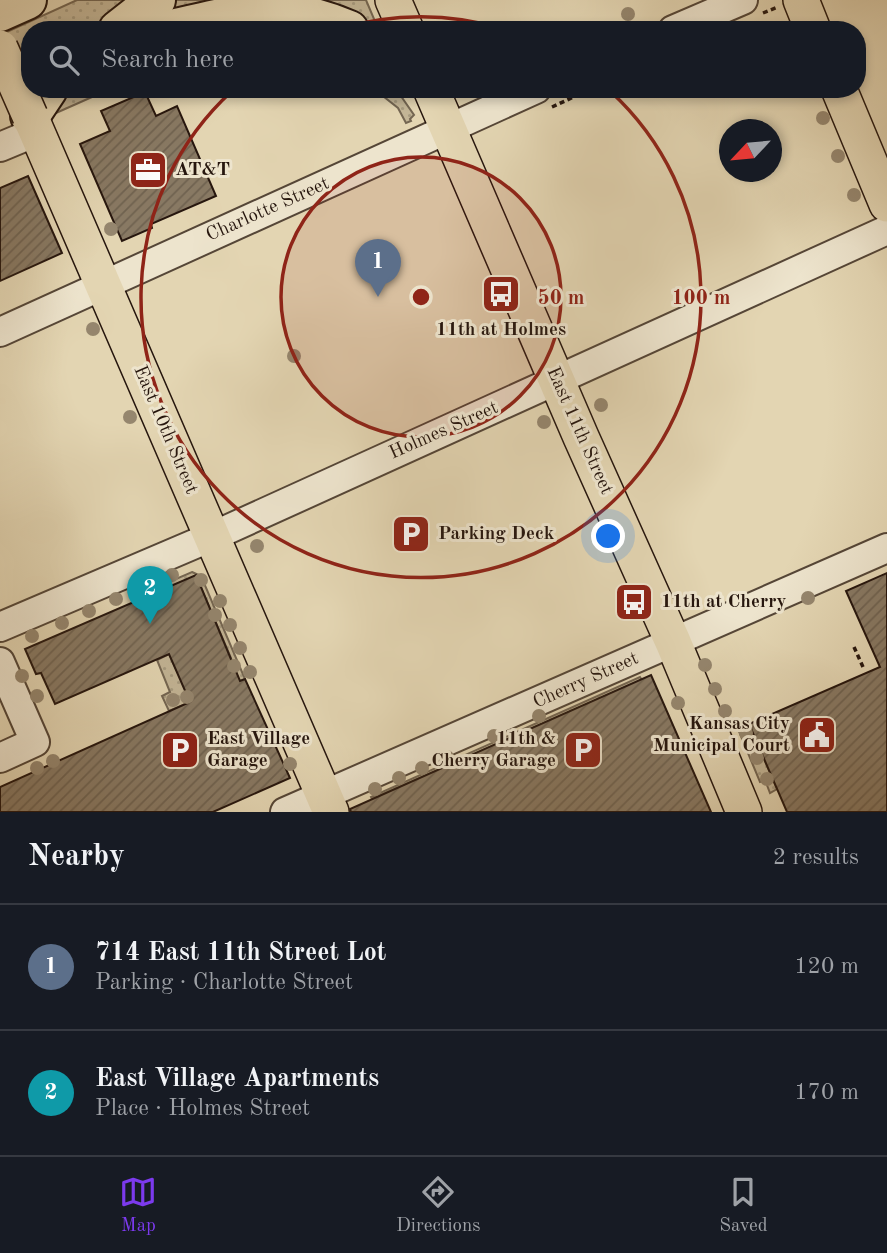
<!DOCTYPE html>
<meta charset="utf-8">
<style>
body{margin:0;font-family:"Old Standard TT",serif;background:#20242c;color:#f1f3f6}
.compass{position:absolute;left:719px;top:119px;width:63px;height:63px;border-radius:50%;background:#171b24;box-shadow:0 4px 10px #0003;rotate:244deg}
.you{position:absolute;left:609px;top:537px;width:24px;height:24px;margin:-18px;border:5px solid #fff;border-radius:50%;background:#1a73e8;box-shadow:0 0 0 10px #1a73e833}
.badge{display:grid;place-items:center;width:46px;height:46px;border-radius:50%;background:#7c3aed;color:#fff;font-size:23px;font-weight:700}
.pin{position:absolute;translate:-50% -58px;filter:drop-shadow(0 2px 4px #0008)}
.pin::after{content:'';position:absolute;top:37px;width:24px;height:21px;background:inherit;clip-path:polygon(0 0,100% 0,50% 100%)}
.list{margin:0;padding:0;list-style:none}
h2{display:flex;justify-content:space-between;align-items:center;height:91px;margin:0;padding:0 28px;font-size:30px}
h2 small{font-size:23px;font-weight:400;color:#9ea1a6}
.list li{display:grid;grid-template-columns:46px 1fr auto;gap:21px;align-items:center;box-sizing:border-box;height:126px;padding:0 28px;border-top:2px solid #363941}
.list b{display:block;font-size:26px;white-space:nowrap}
.list p{margin:0;font-size:23px;white-space:nowrap;color:#9ea1a6}
.list em{font-size:23px;font-style:normal;color:#9ea1a6}
.icon{flex:none;width:38px;height:38px;fill:none;stroke:currentColor;stroke-width:2;stroke-linecap:round;stroke-linejoin:round}
.map{position:relative;flex:none;width:887px;height:812px;overflow:hidden}
.search{position:absolute;background:#171b24;box-shadow:0 4px 10px #0003;left:21px;right:21px;top:21px;height:77px;display:flex;align-items:center;gap:18px;box-sizing:border-box;padding:0 24px;border-radius:28px;color:#9ea1a6;font-size:26px}
.sheet{height:343px;background:#171b24}
nav{display:flex;justify-content:space-around;align-items:center;box-sizing:border-box;height:98px;border-top:2px solid #363941;background:#171b24;font-size:19px;color:#9ea1a6}
nav a{display:grid;justify-items:center;gap:4px}
nav .on{color:#7c3aed}
.map>svg:first-child{display:block}
</style>
<div class="map">
<svg width="887" height="812" viewBox="0 0 887 812">
<defs>
<pattern id="grass-dots" width="8" height="8" patternUnits="userSpaceOnUse" patternTransform="scale(1.75)"><rect width="8" height="8" fill="#c3b596"/><path d="M2 2h.1M6 6h.1" fill="none" stroke="#a79b80" stroke-width="1.8" stroke-linecap="round"/></pattern>
<pattern id="building-hatch" width="6" height="6" patternUnits="userSpaceOnUse" patternTransform="scale(1.75)"><rect width="6" height="6" fill="#887963"/><path d="M-1 1l2-2M0 6l6-6M5 7l2-2" fill="none" stroke="#6f6250"/></pattern>
</defs>
<rect width="100%" height="100%" fill="#e3d5b2"/>
<filter id="stains"><feTurbulence type="fractalNoise" baseFrequency=".00286" numOctaves="4"/><feColorMatrix values="0 0 0 0 .2 0 0 0 0 .09 0 0 0 0 .02 0 0 0 .5 -.17"/></filter>
<radialGradient id="worn" r=".72"><stop offset=".6" stop-color="#630" stop-opacity="0"/><stop offset="1" stop-color="#630" stop-opacity=".3"/></radialGradient>
<!-- grass -->
<g fill="url(#grass-dots)" stroke="#746652" stroke-width="2">
<path d="M77 0H271L125 30H30V50L0 56V35Z"/>
<path d="M277 0H366L377 26 376 30H371L351 19Z"/>
<path d="M61 89H110L56 113 54 111Z"/>
<path d="M374 89H396L414 115 410 119 411 121 406 123 398 108Z"/>
<path d="M192 572 201 576 245 679 169 711 162 696 170 692 157 660 169 654 181 680 231 658 196 576 143 598 141 594Z"/>
<path d="M640 677 642 680 372 799 371 797Z"/>
<path d="M749 724 777 789 770 793 765 780 760 782 738 729Z"/>
</g>
<!-- building -->
<g fill="url(#building-hatch)" stroke="#26160e" stroke-width="2">
<path d="M145 92 156 116 177 106 216 196 151 224 152 228 122 241 80 144 110 131 101 111Z"/>
<path d="M28 176 62 253 0 281V188Z"/>
<path d="M887 573V812H787L749 724 880 667 846 591Z"/>
<path d="M196 575 240 681 245 679 290 778 213 812H0V787L190 702 169 654 55 704 41 673 36 674 25 649Z"/>
<path d="M651 675 711 812H351L350 809Z"/>
</g>
<g fill="none" stroke-linecap="round" stroke-linejoin="round">
<defs>
<g id="minor">
<path d="M673 30 743 0"/>
<path d="M0 147 36 132"/>
<path d="M0 332 536 89"/>
<path d="M0 627 211 537 887 230"/>
<path d="M0 662 35 742 0 758"/>
<path d="M285 812 887 548"/>
</g>
<g id="major">
<path d="M393 0 406 30"/>
<path d="M801 0 813 30"/>
<path d="M431 89 581 437 673 642 744 812"/>
<path d="M839 89 887 204"/>
<path d="M30 116 331 812"/>
</g>
<g id="highway">
<path d="M0 12 27 0"/>
<path d="M118 30 156 0"/>
<path d="M168 30C237 14 281 0 349 30"/>
<path d="M30 116 48 89"/>
</g>
</defs>
<!-- minor casing -->
<use href="#minor" stroke="#554637" stroke-width="32"/>
<!-- major casing -->
<use href="#major" stroke="#26160e" stroke-width="38"/>
<!-- highway casing -->
<use href="#highway" stroke="#26160e" stroke-width="42"/>
<!-- path -->
<g stroke="#26160e" stroke-width="3.5" stroke-dasharray="5 3.5" stroke-linecap="butt">
<path d="M763 13 778 7"/>
<path d="M637 30 651 23"/>
<path d="M552 107 591 89"/>
<path d="M854 647 863 667"/>
</g>
<!-- minor -->
<use href="#minor" stroke="#ede4cd" stroke-width="28"/>
<!-- major -->
<use href="#major" stroke="#e3d5b2" stroke-width="35"/>
<!-- highway -->
<use href="#highway" stroke="#e3d5b2" stroke-width="38"/>
<defs>
<path id="major-bridge" d="M0 48 30 116"/>
</defs>
<!-- major-bridge casing -->
<use href="#major-bridge" stroke="#26160e" stroke-width="38" stroke-linecap="butt"/>
<!-- major-bridge -->
<use href="#major-bridge" stroke="#e3d5b2" stroke-width="35"/>
</g>
<!-- trees -->
<g fill="#95866e">
<circle cx="628" cy="14" r="7"/>
<circle cx="823" cy="118" r="7"/>
<circle cx="838" cy="156" r="7"/>
<circle cx="854" cy="195" r="7"/>
<circle cx="111" cy="229" r="7"/>
<circle cx="93" cy="329" r="7"/>
<circle cx="294" cy="356" r="7"/>
<circle cx="601" cy="405" r="7"/>
<circle cx="130" cy="417" r="7"/>
<circle cx="544" cy="422" r="7"/>
<circle cx="257" cy="546" r="7"/>
<circle cx="172" cy="575" r="7"/>
<circle cx="201" cy="580" r="7"/>
<circle cx="147" cy="586" r="7"/>
<circle cx="808" cy="598" r="7"/>
<circle cx="116" cy="599" r="7"/>
<circle cx="220" cy="601" r="7"/>
<circle cx="89" cy="611" r="7"/>
<circle cx="215" cy="615" r="7"/>
<circle cx="62" cy="623" r="7"/>
<circle cx="230" cy="625" r="7"/>
<circle cx="32" cy="636" r="7"/>
<circle cx="240" cy="648" r="7"/>
<circle cx="705" cy="665" r="7"/>
<circle cx="234" cy="666" r="7"/>
<circle cx="250" cy="672" r="7"/>
<circle cx="22" cy="676" r="7"/>
<circle cx="715" cy="689" r="7"/>
<circle cx="37" cy="696" r="7"/>
<circle cx="187" cy="697" r="7"/>
<circle cx="173" cy="700" r="7"/>
<circle cx="678" cy="703" r="7"/>
<circle cx="725" cy="711" r="7"/>
<circle cx="539" cy="716" r="7"/>
<circle cx="746" cy="733" r="7"/>
<circle cx="494" cy="736" r="7"/>
<circle cx="447" cy="757" r="7"/>
<circle cx="757" cy="758" r="7"/>
<circle cx="53" cy="761" r="7"/>
<circle cx="290" cy="764" r="7"/>
<circle cx="37" cy="768" r="7"/>
<circle cx="422" cy="768" r="7"/>
<circle cx="399" cy="778" r="7"/>
<circle cx="767" cy="779" r="7"/>
<circle cx="375" cy="789" r="7"/>
</g>
<!-- distance rings -->
<circle cx="421" cy="297" r="140" fill="#8f2418" fill-opacity=".12"/>
<g fill="none" stroke="#8f2418" stroke-width="3.5">
<circle cx="421" cy="297" r="140"/>
<path d="M339 29A280 280 0 0 1 503 29M610 91A280 280 0 1 1 232 91"/>
</g>
<!-- icons -->
<defs>
<symbol id="office-square" viewBox="-11 -11 22 22"><rect x="-9" y="-9" width="18" height="18" rx="4" fill="#8f2418" stroke="#ede4cd"/><path d="M-6-3h4V-5.5h4V-3h4V5H-6ZM-1-4.5V-3h2v-1.5ZM-6 0V1H6V0Z" fill="#fff"/></symbol>
<symbol id="bus-square" viewBox="-11 -11 22 22"><rect x="-9" y="-9" width="18" height="18" rx="4" fill="#8f2418" stroke="#ede4cd"/><path d="M-5-6H5V4H4V6H2V4H-2V6H-4V4H-5ZM-3.5-4V0h7V-4ZM-3.5 1.2v1.5H-2V1.2ZM2 1.2v1.5H3.5V1.2Z" fill="#fff"/></symbol>
<symbol id="parking-square" viewBox="-11 -11 22 22"><rect x="-9" y="-9" width="18" height="18" rx="4" fill="#8f2418" stroke="#ede4cd"/><path d="M-3.5-5.5H1a3.5 3.5 0 0 1 0 7H-1V5.5H-3.5ZM-1-3.4V-.6H.8a1.4 1.4 0 0 0 0-2.8Z" fill="#fff"/></symbol>
<symbol id="civic-square" viewBox="-11 -11 22 22"><rect x="-9" y="-9" width="18" height="18" rx="4" fill="#8f2418" stroke="#ede4cd"/><path d="M-.6-6.5H3V-4.5H.6V-3L4-1V1h2V6H-6V1h2V-1L-.6-3ZM-1.2 2.5V6h2.4V2.5Z" fill="#fff"/></symbol>
</defs>
<g fill-rule="evenodd">
<use href="#office-square" x="126" y="148" width="44" height="44"/>
<use href="#bus-square" x="479" y="272" width="44" height="44"/>
<use href="#parking-square" x="389" y="512" width="44" height="44"/>
<use href="#bus-square" x="612" y="580" width="44" height="44"/>
<use href="#civic-square" x="795" y="713" width="44" height="44"/>
<use href="#parking-square" x="158" y="728" width="44" height="44"/>
<use href="#parking-square" x="561" y="728" width="44" height="44"/>
</g>
<g text-anchor="middle" dominant-baseline="central" stroke-width="6" stroke-linejoin="round" paint-order="stroke">
<!-- poi labels -->
<g font-size="19" font-weight="bold" fill="#26160e" stroke="#ede4cd" text-anchor="start">
<text x="175" y="170">AT&amp;T</text>
<text x="501" y="330" text-anchor="middle">11th at Holmes</text>
<text x="438" y="534">Parking Deck</text>
<text x="661" y="602">11th at Cherry</text>
<text x="790" y="724" text-anchor="end">Kansas City<tspan x="790" dy="22">Municipal Court</tspan></text>
<text x="207" y="739">East Village<tspan x="207" dy="22">Garage</tspan></text>
<text x="556" y="739" text-anchor="end">11th &amp;<tspan x="556" dy="22">Cherry Garage</tspan></text>
</g>
<!-- street labels -->
<g font-size="19" fill="#26160e" stroke="#ede4cd">
<text transform="translate(268 210) rotate(-24)">Charlotte Street</text>
<text transform="translate(165 430) rotate(67)">East 10th Street</text>
<text transform="translate(444 431) rotate(-24)">Holmes Street</text>
<text transform="translate(579 431) rotate(66)">East 11th Street</text>
<text transform="translate(586 681) rotate(-24)">Cherry Street</text>
</g>
</g>
<circle cx="421" cy="297" r="10" fill="#8f2418" stroke="#ede4cd" stroke-width="3.5"/>
<g font-size="21" text-anchor="middle" font-weight="bold" fill="#8f2418" stroke="#ede4cd" stroke-width="6" stroke-linejoin="round" paint-order="stroke">
<text x="561" y="304">50 m</text>
<text x="701" y="304">100 m</text>
</g>
<rect width="100%" height="100%" filter="url(#stains)"/>
<rect width="100%" height="100%" fill="url(#worn)"/>
</svg>
<svg class="compass" viewBox="-18 -18 36 36"><path d="M0-13l5 13h-10z" fill="#e53935"/><path d="M0 13l5-13h-10z" fill="#9ea1a6"/></svg>
<div class="you"></div>
<div class="pin badge" style="left:378px;top:297px;background:#5c6f8a">1</div>
<div class="pin badge" style="left:150px;top:624px;background:#0f9aa8">2</div>
<div class="search"><svg class="icon" aria-label="search" viewBox="0 0 24 24"><circle cx="10" cy="10" r="6"/><path d="M15 15l6 6"/></svg>Search here</div>
</div>
<section class="sheet">
<h2>Nearby<small>2 results</small></h2>
<ul class="list">
<li><span class="badge" style="background:#5c6f8a">1</span><div><b>714 East 11th Street Lot</b><p>Parking · Charlotte Street</p></div><em>120 m</em></li>
<li><span class="badge" style="background:#0f9aa8">2</span><div><b>East Village Apartments</b><p>Place · Holmes Street</p></div><em>170 m</em></li>
</ul>
</section>
<nav>
<a class="on"><svg class="icon" aria-label="map" viewBox="0 0 24 24"><path d="M3 6l6-2 6 2 6-2v14l-6 2-6-2-6 2zM9 4v14M15 6v14"/></svg>Map</a>
<a><svg class="icon" aria-label="directions" viewBox="0 0 24 24"><path d="M12 3l9 9-9 9-9-9zM9 14v-3h6M13 9l2 2-2 2"/></svg>Directions</a>
<a><svg class="icon" aria-label="saved" viewBox="0 0 24 24"><path d="M7 4h10v16l-5-4-5 4z"/></svg>Saved</a>
</nav>
